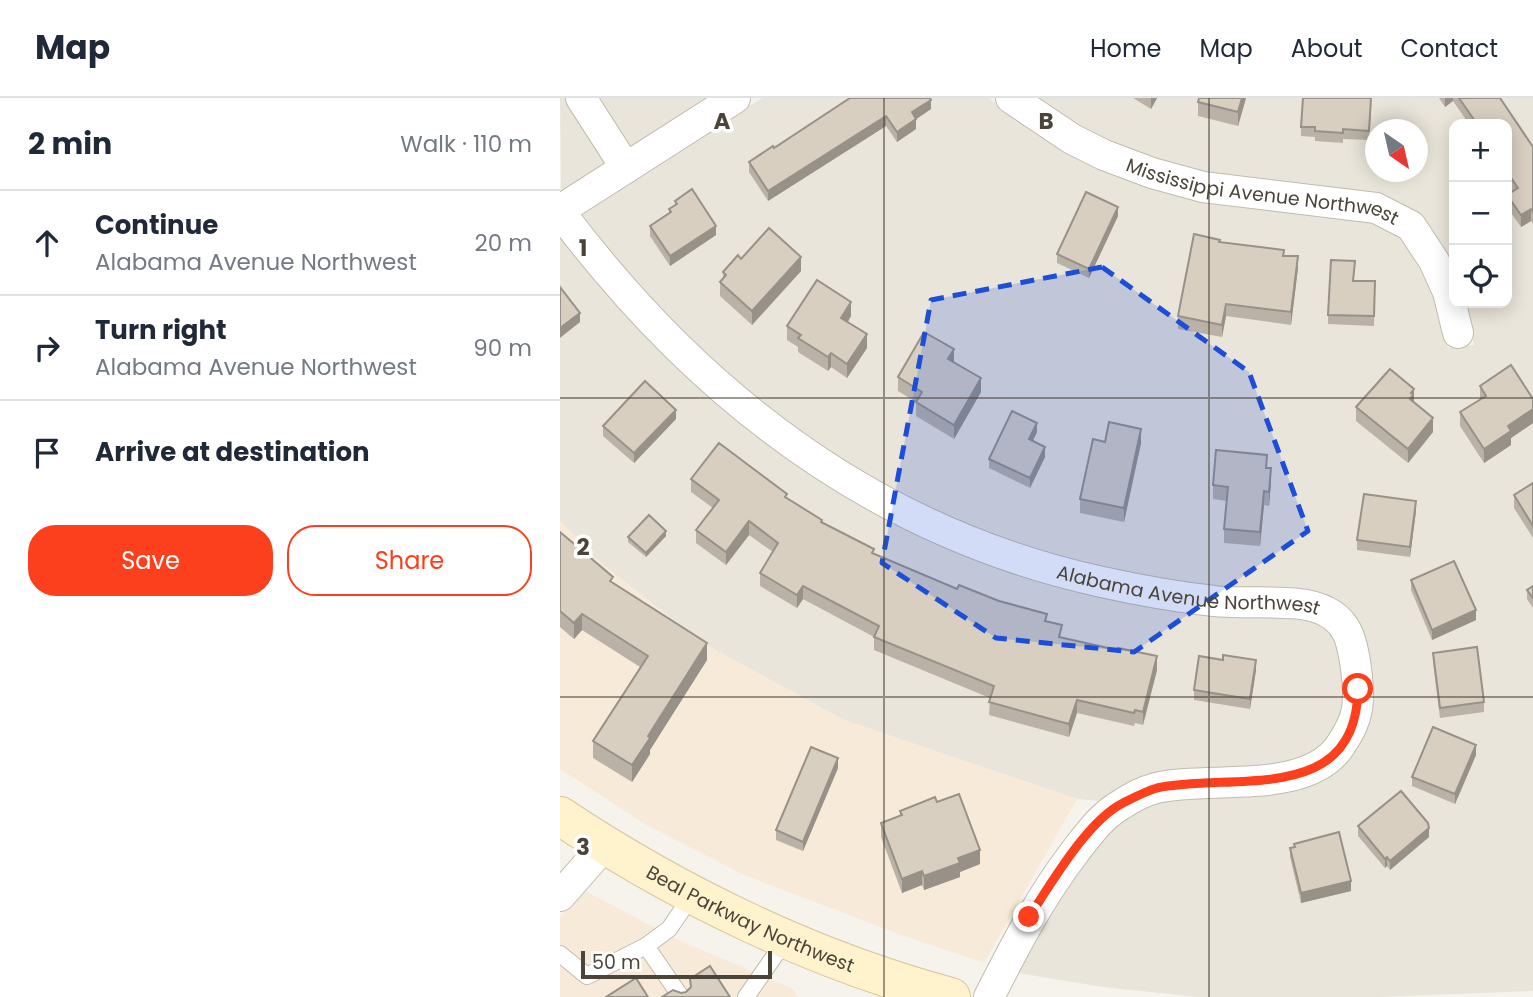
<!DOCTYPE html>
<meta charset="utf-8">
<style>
body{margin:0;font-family:Poppins,sans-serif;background:#f6f6f7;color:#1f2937}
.controls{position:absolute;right:21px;top:21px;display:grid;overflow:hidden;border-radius:14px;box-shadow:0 4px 18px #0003}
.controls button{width:63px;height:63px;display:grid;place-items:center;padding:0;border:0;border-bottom:2px solid #e0e1e3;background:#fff;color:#1f2937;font:35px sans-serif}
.compass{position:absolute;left:805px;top:21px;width:63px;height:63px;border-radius:50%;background:#fff;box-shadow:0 4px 18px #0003;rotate:146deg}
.scale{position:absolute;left:21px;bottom:18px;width:191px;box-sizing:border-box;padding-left:7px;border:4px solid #4b4439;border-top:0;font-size:19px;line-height:24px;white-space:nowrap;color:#4b4439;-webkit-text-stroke:5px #fff;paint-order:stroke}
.stop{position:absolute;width:21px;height:21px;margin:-16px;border:5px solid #fc3f1d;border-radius:50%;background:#fff}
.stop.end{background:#fc3f1d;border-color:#fff;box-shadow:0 2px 7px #0008}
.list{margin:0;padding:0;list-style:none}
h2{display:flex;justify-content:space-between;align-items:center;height:91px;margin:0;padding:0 28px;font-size:30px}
h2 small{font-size:23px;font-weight:400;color:#747a83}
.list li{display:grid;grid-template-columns:46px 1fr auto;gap:21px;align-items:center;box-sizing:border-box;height:105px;padding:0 28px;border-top:2px solid #e0e1e3}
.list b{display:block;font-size:26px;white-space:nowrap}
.list p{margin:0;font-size:23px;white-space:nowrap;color:#747a83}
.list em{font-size:23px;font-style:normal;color:#747a83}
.actions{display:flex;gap:14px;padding:21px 28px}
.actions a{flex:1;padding:16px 0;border:2px solid #fc3f1d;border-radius:28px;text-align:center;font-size:24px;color:#fc3f1d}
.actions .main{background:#fc3f1d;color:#fff}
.icon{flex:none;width:38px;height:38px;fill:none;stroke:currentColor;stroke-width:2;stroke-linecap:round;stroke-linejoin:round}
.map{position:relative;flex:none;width:973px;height:899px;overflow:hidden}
header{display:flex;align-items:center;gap:42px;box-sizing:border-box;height:98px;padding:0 35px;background:#fff;border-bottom:2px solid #e0e1e3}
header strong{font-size:33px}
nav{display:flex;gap:38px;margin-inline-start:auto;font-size:24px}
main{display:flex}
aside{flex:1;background:#fff}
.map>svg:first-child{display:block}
</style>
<header>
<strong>Map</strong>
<nav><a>Home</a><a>Map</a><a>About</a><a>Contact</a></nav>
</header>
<main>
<aside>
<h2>2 min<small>Walk · 110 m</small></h2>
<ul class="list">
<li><svg class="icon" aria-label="ahead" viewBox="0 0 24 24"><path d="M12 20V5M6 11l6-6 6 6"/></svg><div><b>Continue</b><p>Alabama Avenue Northwest</p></div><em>20 m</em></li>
<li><svg class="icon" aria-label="right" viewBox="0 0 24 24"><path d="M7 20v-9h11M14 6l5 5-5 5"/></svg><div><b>Turn right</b><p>Alabama Avenue Northwest</p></div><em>90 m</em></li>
<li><svg class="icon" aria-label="arrive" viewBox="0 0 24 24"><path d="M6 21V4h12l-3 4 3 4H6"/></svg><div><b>Arrive at destination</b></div></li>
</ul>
<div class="actions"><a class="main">Save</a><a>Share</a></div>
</aside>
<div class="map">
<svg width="973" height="899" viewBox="0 0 973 899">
<rect width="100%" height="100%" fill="#f6f3ec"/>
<!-- residential -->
<g fill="#eae5da" fill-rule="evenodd">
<path d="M0 0H6L47 64 1 94Z"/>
<path d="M36 0H148L69 51Z"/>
<path d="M202 0H429L467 28 642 103 813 124 842 139 863 169 875 197 888 250 914 247 904 205H947V26H894V177L861 121 644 75 595 62 547 44 517 29 473 0H973V893L819 899H638L543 889 458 875 481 828 509 785 547 737 568 719 601 704 743 691 766 681 782 669 792 658 807 630 803 538 657 490 543 471 483 454 396 423 299 374 241 338 182 292 99 212 19 118ZM816 32H858V74H816Z"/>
<path d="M0 135 23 166 81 231 136 286 167 314 228 361 288 399 657 518 746 521 759 524 768 531 777 542 785 590 781 618 769 640 752 655 731 664 593 676 553 694 541 703 517 701 284 622 141 544 35 460 0 423Z"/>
</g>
<!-- commercial -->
<g fill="#f7ead8">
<path d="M0 423 35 460 141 544 284 622 517 701 424 865 339 836 184 777 85 726 0 671Z"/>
<path d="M25 793 116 841 233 891 238 899H0V819Z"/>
</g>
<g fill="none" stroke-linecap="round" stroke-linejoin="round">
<defs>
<g id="lane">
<path d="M86 848 109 831 133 796"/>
<path d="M0 856 27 878 86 848 121 899"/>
<path d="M186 899 227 840"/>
</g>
<g id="street">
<path d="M21 0 66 70"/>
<path id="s1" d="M451 0 512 41 544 57 592 75 643 89 816 110 851 128 874 163 888 194 898 235"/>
<path d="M0 112 175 0"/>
<path id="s2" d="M0 114C138 298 313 434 542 484 578 492 617 499 654 503 684 507 743 499 767 514 773 517 780 523 784 529 795 544 800 592 797 611 795 624 789 634 782 645 750 699 649 677 596 690 585 693 571 700 562 706 541 718 528 737 514 755 479 801 455 848 429 899"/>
<path d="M0 798 45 747"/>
</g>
<g id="secondary">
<path id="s3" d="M0 718C119 797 253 862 391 899"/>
</g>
</defs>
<!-- lane casing -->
<use href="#lane" stroke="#c2bbae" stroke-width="18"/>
<!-- street casing -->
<use href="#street" stroke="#c2bbae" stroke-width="32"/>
<!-- secondary casing -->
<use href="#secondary" stroke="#d6c79b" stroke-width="40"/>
<!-- lane -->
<use href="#lane" stroke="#fff" stroke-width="16"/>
<!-- street -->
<use href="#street" stroke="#fff" stroke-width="30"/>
<!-- secondary -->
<use href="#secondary" stroke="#fff3cd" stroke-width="38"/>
</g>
<!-- wall -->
<g fill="#bab2a6">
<path d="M290 0 371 11 356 21V31L337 44 326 28 208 103 189 74V64L214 50Z"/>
<path d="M573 0H597L591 11Z"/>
<path d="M686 0 678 28 638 18V4Z"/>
<path d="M879 0H940L973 49V126L971 123 961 129 947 109V97L952 94 947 86V26H909L893 3 885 9Z"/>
<path d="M811 7 809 42 783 41V45L755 43V39L741 38V29Z"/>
<path d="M115 103 156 137 110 168 90 138V128L109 115V111L115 108Z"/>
<path d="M558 118 529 180 497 165V156Z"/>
<path d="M660 144 724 158 738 170 731 227 666 218 662 239 618 231V218Z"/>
<path d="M181 161 241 173 192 227 160 198V184L163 181V174Z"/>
<path d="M794 183H815L814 228 768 226V217Z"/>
<path d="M291 218 288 224 307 250 287 280 271 269 268 273 238 254V249L227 242V228Z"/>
<path d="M394 264 421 294 394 341 356 318V304L338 293V279Z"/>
<path d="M920 288 973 301V325L951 340V347L924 365 900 328V314L920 302Z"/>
<path d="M854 304 873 334 848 365 796 323V309Z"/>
<path d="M116 321 74 365 43 338V328Z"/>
<path d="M477 334 473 343 485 359 470 390 429 370V361Z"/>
<path d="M545 344 581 345 564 424 520 415V401Z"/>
<path d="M707 370 711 384 709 408 704 407 700 448 664 445V431L667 403 653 401V387Z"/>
<path d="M131 381 227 401 262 424 314 456 397 491 487 523 502 540 597 572 583 627 575 625 574 628 517 615 509 639 429 617 430 600 314 552V539L243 501 237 510 200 488V475L213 454 189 437 166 467 136 445V432L153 410 131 394Z"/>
<path d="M973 385V440L954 410V397Z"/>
<path d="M856 413 850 459 797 452V442Z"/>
<path d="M0 434 53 485 147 562 90 652V656L72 684 33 660V643L80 569 22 532 14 541 0 529Z"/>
<path d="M106 438 86 459 68 444V439Z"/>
<path d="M851 482 916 522 872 542 851 492Z"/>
<path d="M973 488V510L967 501V492Z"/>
<path d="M873 555 924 604V614L880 620 873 564Z"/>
<path d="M696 572 690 611 634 602V592Z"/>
<path d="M916 657 895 706 852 688V679Z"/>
<path d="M278 670 243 753 216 742V732Z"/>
<path d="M377 704 420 766 400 774V779L364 792 362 787 342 795 321 739V725L340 718V713Z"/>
<path d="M798 728 869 739 830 772 827 768 825 770 798 738Z"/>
<path d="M734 749 791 793 741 805 730 759V750Z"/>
</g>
<!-- shaded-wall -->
<g fill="#979187">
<path d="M591 0H597L591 11Z"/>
<path d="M682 0H686L678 28V14Z"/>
<path d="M885 0H893V3L885 9Z"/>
<path d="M371 2V11L352 24V14Z"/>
<path d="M326 18V28L208 103V93Z"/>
<path d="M356 21V31L337 44V34Z"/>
<path d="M558 109V118L529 180V171Z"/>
<path d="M971 111V123L961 129V117Z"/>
<path d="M156 128V137L110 168V158Z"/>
<path d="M738 158V170L731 227V214Z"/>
<path d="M241 159V173L192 227V213Z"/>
<path d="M291 204V218L281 234V220Z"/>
<path d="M666 206V218L662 239V227Z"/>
<path d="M20 215V224L0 240V230Z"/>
<path d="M307 236V250L287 280V266Z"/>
<path d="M394 251V265L388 261Z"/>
<path d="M271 255V269L268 273V259Z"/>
<path d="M421 280V294L394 341V327Z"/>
<path d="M854 291V305L850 301 851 295Z"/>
<path d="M973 311V325L951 340V347L924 365V351L948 328Z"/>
<path d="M116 312V321L74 365V355Z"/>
<path d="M873 320V334L848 365V351Z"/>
<path d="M477 325V334L469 350V341Z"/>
<path d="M581 331V345L564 424V410Z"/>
<path d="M485 349V359L470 390V380Z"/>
<path d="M711 370V384L709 408V394Z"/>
<path d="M704 393V407L700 448V434Z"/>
<path d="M856 403V413L850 459V449Z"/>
<path d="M189 423V437L166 467V454Z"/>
<path d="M106 433V438L86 459V455Z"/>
<path d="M243 488V501L237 510V497Z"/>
<path d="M916 512V522L872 542V532Z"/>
<path d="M22 516V532L14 541V525Z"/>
<path d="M147 545V562L90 652V656L72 684V667L88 638Z"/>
<path d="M597 558V572L583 627V614Z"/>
<path d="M696 562V572L690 611V601Z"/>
<path d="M517 602V615L509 639V626Z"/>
<path d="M916 647V657L895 706V696Z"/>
<path d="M278 660V670L243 753V744Z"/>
<path d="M869 730V739L830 772V763Z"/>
<path d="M420 752V766L400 774V779L364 792V778L398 760Z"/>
<path d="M827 759V768L825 770V761Z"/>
<path d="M362 773V787L342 795V781Z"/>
<path d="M791 783V793L741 805V795Z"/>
</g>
<!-- building -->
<g fill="#d8cfc1" stroke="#979187" stroke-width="2">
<path d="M290 0H370L371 2 352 14 356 21 337 34 326 18 208 93 189 64 213 48 214 50Z"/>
<path d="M639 0H682L678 14 638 4Z"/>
<path d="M743 0H811L809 33 783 31V35L755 33V29H741Z"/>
<path d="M899 0H940L973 49V114L971 111 961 117 947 97 958 90 947 74V26H917Z"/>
<path d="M132 91 156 128 110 158 90 128 111 114 109 111 117 106 115 103Z"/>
<path d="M526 94 558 109 529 171 497 156Z"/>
<path d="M209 130 241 159 192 213 160 184 166 177 163 174 178 157 181 161Z"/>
<path d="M634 136 660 142 659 144 724 152 723 158H738L731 214 666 206 662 227 618 218Z"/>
<path d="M771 162 795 163 793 183H815L814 218 768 217Z"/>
<path d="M257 182 291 204 281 220 307 236 287 266 271 255 268 259 238 240 241 237 227 228Z"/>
<path d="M0 189 20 215 0 230Z"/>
<path d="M364 234 394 251 388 261 421 280 394 327 356 304 362 294 338 279Z"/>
<path d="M951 267 973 301V311L948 328 951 333 924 351 900 314 926 298 920 288Z"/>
<path d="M830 271 854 291 851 295 853 297 850 301 873 320 848 351 796 309Z"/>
<path d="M85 283 116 312 74 355 43 328Z"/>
<path d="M452 313 477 325 469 341 485 349 470 380 429 361Z"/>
<path d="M549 324 581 331 564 410 520 401 533 341 545 344Z"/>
<path d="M159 345 227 396 225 399 262 422 261 424 314 451 312 455 397 491 399 487 439 503 487 516 485 523 502 527 499 539 557 552 558 550 597 558 583 614 575 612 574 615 517 602 509 626 429 604 434 588 314 539 319 528 243 488 237 497 200 475 218 445 189 423 166 454 136 432 159 402 131 381Z"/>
<path d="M656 352 707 357 706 370H711L709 394 704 393 700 434 664 431 668 389 653 387Z"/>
<path d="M973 385V428L954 397Z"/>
<path d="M804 396 856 403 850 449 797 442Z"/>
<path d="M89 417 106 433 86 455 68 439Z"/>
<path d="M0 434 53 479 50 483 147 545 88 638 90 640 72 667 33 643 88 558 22 516 14 525 0 513Z"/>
<path d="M894 463 916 512 872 532 851 482Z"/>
<path d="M973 488V500L967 492Z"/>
<path d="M917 549 924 604 880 610 873 555Z"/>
<path d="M663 557 696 562 690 601 634 592 639 558 663 562Z"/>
<path d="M873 629 916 647 895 696 852 679Z"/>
<path d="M251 649 278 660 243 744 216 732Z"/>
<path d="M841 693 868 725 869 730 830 763 827 759 825 761 798 728Z"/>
<path d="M399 696 420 752 398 760 400 765 364 778 362 773 342 781 321 725 342 717 340 713 375 699 377 704Z"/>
<path d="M779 734 791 783 741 795 730 750 735 749 734 746Z"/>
<path d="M150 868 170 899H102L113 892 121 895 126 894 131 889 130 881Z"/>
<path d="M76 880 88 899H46Z"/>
</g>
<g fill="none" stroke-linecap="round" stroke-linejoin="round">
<!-- route -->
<path stroke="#fc3f1d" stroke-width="9" d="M469 819C491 786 527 723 563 705 573 700 586 693 597 690 674 674 796 709 798 591"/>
</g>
<!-- marked area -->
<path fill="#1d4ed8" fill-opacity="0.2" stroke="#1d4ed8" stroke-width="5" stroke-dasharray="14 9" stroke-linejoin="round" d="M542 169 689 274 748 433 574 554 436 540 322 465 371 202Z"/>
<!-- grid -->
<path fill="none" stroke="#4b4439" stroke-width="2" stroke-opacity="0.55" d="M324 0V899M649 0V899M0 300H973M0 599H973"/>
<g text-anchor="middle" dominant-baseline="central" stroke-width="7" stroke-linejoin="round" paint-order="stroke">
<!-- street labels -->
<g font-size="19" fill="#4b4439" stroke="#fff">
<text stroke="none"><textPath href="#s1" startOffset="273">Mississippi Avenue Northwest</textPath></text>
<text stroke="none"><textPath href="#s2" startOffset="758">Alabama Avenue Northwest</textPath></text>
<text stroke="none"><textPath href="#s3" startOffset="217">Beal Parkway Northwest</textPath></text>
</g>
</g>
<g font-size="23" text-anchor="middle" font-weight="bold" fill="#4b4439" stroke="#fff" stroke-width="7" stroke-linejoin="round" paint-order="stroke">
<text x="162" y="31">A</text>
<text x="486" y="31">B</text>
<text x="23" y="158">1</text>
<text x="23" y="457">2</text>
<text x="23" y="757">3</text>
</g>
</svg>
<div class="controls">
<button>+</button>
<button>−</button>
<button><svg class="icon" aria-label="locate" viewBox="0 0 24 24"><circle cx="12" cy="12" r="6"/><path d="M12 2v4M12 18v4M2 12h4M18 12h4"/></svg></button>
</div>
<svg class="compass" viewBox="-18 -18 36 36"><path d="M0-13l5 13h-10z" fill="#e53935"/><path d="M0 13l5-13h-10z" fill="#747a83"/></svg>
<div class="scale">50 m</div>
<div class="stop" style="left:798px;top:591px"></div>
<div class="stop end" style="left:469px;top:819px"></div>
</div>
</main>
